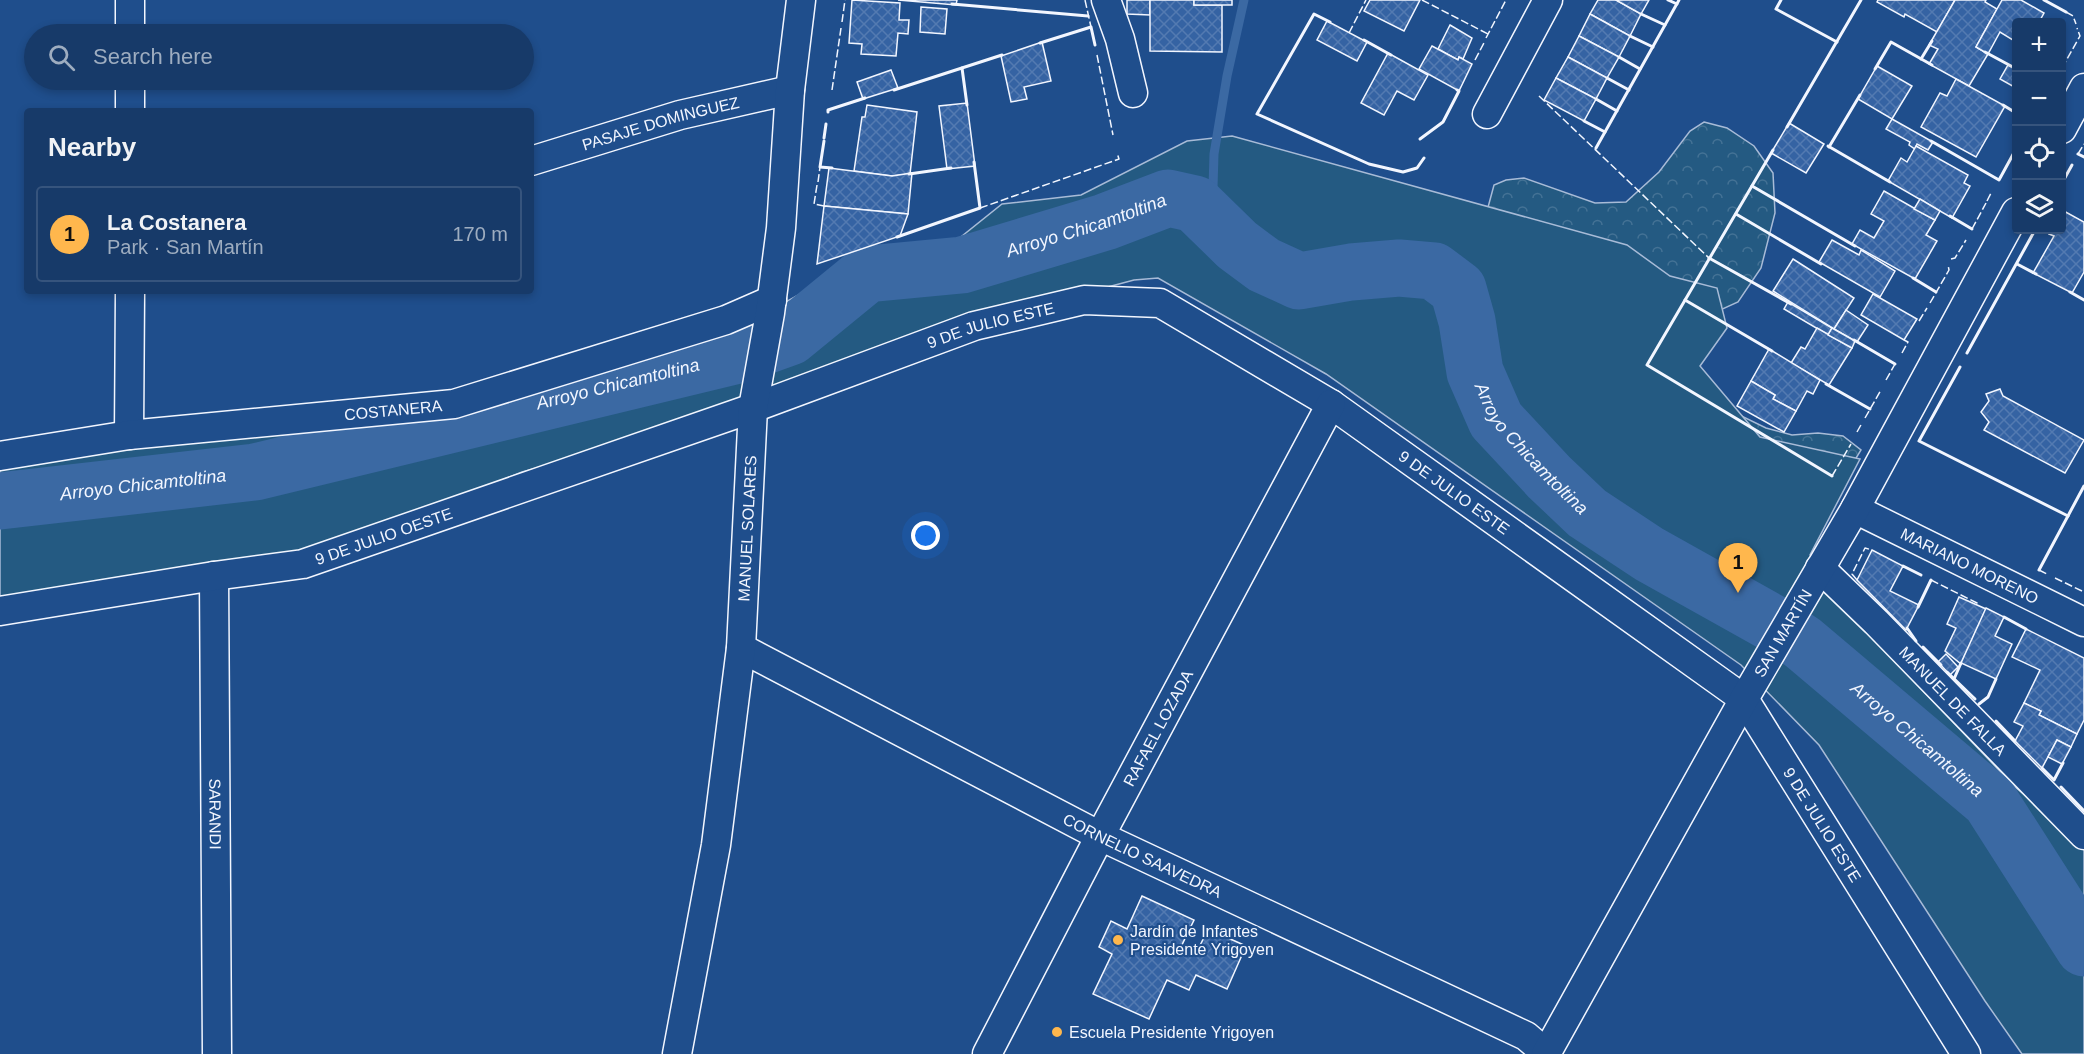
<!DOCTYPE html>
<meta charset="utf-8">
<style>
body{margin:0;font-family:Arial,sans-serif;background:#20416f;color:#f1f3f6}
.controls{position:absolute;right:18px;top:18px;display:grid;overflow:hidden;border-radius:6px;box-shadow:0 3px 9px #0003}
.controls button{width:54px;height:54px;display:grid;place-items:center;padding:0;border:0;border-bottom:2px solid #36547d;background:#173a69;color:#f1f3f6;font:30px sans-serif}
.you{position:absolute;left:926px;top:536px;width:21px;height:21px;margin:-15px;border:4px solid #fff;border-radius:50%;background:#1a73e8;box-shadow:0 0 0 9px #1a73e833}
.badge{display:grid;place-items:center;width:39px;height:39px;border-radius:50%;background:#ffb74d;color:#111;font-size:20px;font-weight:700}
.pin{position:absolute;translate:-50% -50px;filter:drop-shadow(0 2px 3px #0008)}
.pin::after{content:'';position:absolute;top:32px;width:21px;height:18px;background:inherit;clip-path:polygon(0 0,100% 0,50% 100%)}
.list{margin:0;padding:0;list-style:none}
h2{display:flex;justify-content:space-between;align-items:center;height:78px;margin:0;padding:0 24px;font-size:26px}
h2 small{font-size:20px;font-weight:400;color:#9eadc0}
.list li{display:grid;grid-template-columns:39px 1fr auto;gap:18px;align-items:center;box-sizing:border-box;height:96px;margin:0 12px 12px;padding:0 12px;border:2px solid #36547d;border-radius:6px}
.list b{display:block;font-size:22px;white-space:nowrap}
.list p{margin:0;font-size:20px;white-space:nowrap;color:#9eadc0}
.list em{font-size:20px;font-style:normal;color:#9eadc0}
.icon{flex:none;width:33px;height:33px;fill:none;stroke:currentColor;stroke-width:2;stroke-linecap:round;stroke-linejoin:round}
.map{position:relative;flex:none;width:2084px;height:1054px;overflow:hidden}
.search{position:absolute;background:#173a69;box-shadow:0 3px 9px #0003;left:24px;top:24px;width:510px;height:66px;display:flex;align-items:center;gap:15px;box-sizing:border-box;padding:0 21px;border-radius:33px;color:#9eadc0;font-size:22px}
.panel{position:absolute;background:#173a69;box-shadow:0 3px 9px #0003;left:24px;top:108px;width:510px;height:186px;border-radius:6px}
.map>svg:first-child{display:block}
</style>
<div class="map">
<svg width="2084" height="1054" viewBox="0 0 2084 1054">
<defs>
<pattern id="forest-crowns" width="20" height="18" patternUnits="userSpaceOnUse" patternTransform="scale(1.5)"><rect width="20" height="18" fill="#245a82"/><path d="M2 6a3 3 0 1 1 6 0M12 15a3 3 0 1 1 6 0" fill="none" stroke="#447295"/></pattern>
<pattern id="building-cross-hatch" width="8" height="8" patternUnits="userSpaceOnUse" patternTransform="scale(1.5)"><rect width="8" height="8" fill="#3563a3"/><path d="M0 0l8 8M0 8l8-8" fill="none" stroke="#537ab1"/></pattern>
</defs>
<rect width="100%" height="100%" fill="#1f4e8c"/>
<!-- forest -->
<path fill="url(#forest-crowns)" stroke="#a8bbd7" stroke-width="1.5" d="M1704 122 1727 128 1754 146 1773 173 1775 213 1761 268 1738 302 1698 320 1677 344 1729 410 1766 428 1792 435 1818 433 1843 436 1861 450 1830 501 1487 211 1494 185 1506 180 1524 178 1595 203 1626 202 1659 172 1690 131Z"/>
<!-- green -->
<path fill="#245a82" stroke="#a8bbd7" stroke-width="1.5" d="M1232 136 1627 245 1670 276 1717 288 1727 328 1700 366 1760 437 1860 459 1810 555 1860 625 2015 787 2084 843V1054H2022L1985 1001 1819 745 1741 665 1326 374 1158 278 1134 280 867 351 753 408 522 472 324 551 0 604V461L350 417 761 316 857 262 952 244 1002 204 1081 195 1187 141Z"/>
<g fill="none" stroke-linecap="round" stroke-linejoin="round">
<!-- stream -->
<path stroke="#3b69a3" stroke-width="9" d="M1212 221 1214 154 1227 76 1244 0"/>
<!-- river -->
<path stroke="#3b69a3" stroke-width="57" id="s1" d="M0 501 255 472 742 354 790 337 867 274 962 265 1105 222 1168 198 1195 204 1237 245 1264 265 1299 281 1351 272 1399 268 1434 271 1458 289 1467 321 1475 372 1496 420 1549 477 1587 513 1649 554 1776 625 1803 643 1990 801 2084 948"/>
</g>
<!-- building -->
<g fill="url(#building-cross-hatch)" stroke="#f2f6ff" stroke-width="1.5">
<path d="M852 0 900 3 899 20H909L908 34 898 33 896 56 861 54 862 44 849 43Z"/>
<path d="M898 0H957L956 5Z"/>
<path d="M1127 0H1150V15L1127 14Z"/>
<path d="M1150 0H1194V5H1222V52L1150 51Z"/>
<rect x="1194" y="0" width="38" height="5"/>
<path d="M1370 0H1420L1404 31 1364 11Z"/>
<path d="M1598 0H1616L1641 14 1630 36 1590 14Z"/>
<path d="M1616 0H1649L1641 14Z"/>
<path d="M1878 0H1955L1937 32 1905 14 1904 17 1877 2Z"/>
<path d="M1955 0H1986L1985 2 1997 9 1976 47 1988 54 1969 86 1929 64 1938 49 1929 45Z"/>
<path d="M2002 0H2021L2044 13 2039 22H2016V42L2000 32 1988 54 1976 47Z"/>
<path d="M921 7 947 9 945 34 920 32Z"/>
<path d="M1590 14 1630 36 1619 57 1579 36Z"/>
<path d="M1327 21 1367 42 1357 61 1317 40Z"/>
<path d="M1450 25 1472 38 1463 59 1459 57 1458 60 1438 49Z"/>
<path d="M1579 36 1619 57 1607 78 1568 57Z"/>
<path d="M1042 42 1051 81 1024 87 1027 99 1011 102 1001 56Z"/>
<path d="M1432 46 1458 60 1459 57 1472 64 1459 91 1419 69Z"/>
<path d="M1388 53 1428 75 1414 100 1397 91 1384 115 1361 103Z"/>
<path d="M1568 57 1607 78 1596 99 1556 78Z"/>
<path d="M2008 65 2016 69V88L2000 79Z"/>
<path d="M1877 66 1912 86 1892 119 1858 99Z"/>
<path d="M891 70 898 88 863 99 857 82Z"/>
<path d="M1556 78 1596 99 1584 121 1544 100Z"/>
<path d="M1956 79 2005 106 1976 157 1921 127 1940 93 1947 96Z"/>
<path d="M967 103 975 166 947 169 939 106Z"/>
<path d="M867 105 917 112 910 174 892 176 854 171 862 117H865Z"/>
<path d="M1892 119 1933 142 1928 150 1917 144 1915 149 1909 145 1910 142 1886 129Z"/>
<path d="M1789 123 1824 144 1806 173 1771 153Z"/>
<path d="M1916 146 1968 175 1964 183 1970 186 1952 218 1888 181 1901 158 1907 162Z"/>
<path d="M829 168 892 176 912 173 908 214 824 206Z"/>
<path d="M1884 191 1935 220 1926 235 1937 241 1915 279 1852 244 1860 230 1874 238 1884 221 1871 214Z"/>
<path d="M1920 199 1940 211 1935 220 1914 209Z"/>
<path d="M824 206 908 214 900 236 817 264Z"/>
<path d="M2062 210 2084 222V272L2072 293 2033 273 2054 236 2049 234 2051 230H2062Z"/>
<path d="M1832 240 1859 255 1861 250 1895 271 1880 297 1819 262Z"/>
<path d="M1793 259 1854 298 1834 329 1773 291Z"/>
<path d="M1873 294 1917 319 1904 340 1861 315Z"/>
<path d="M1788 302 1832 328 1828 335 1784 309Z"/>
<path d="M1846 310 1868 325 1857 342 1834 329Z"/>
<path d="M1817 328 1852 348 1829 385 1791 363 1801 347 1805 349Z"/>
<path d="M1832 328 1855 341 1852 348 1828 335Z"/>
<path d="M1769 349 1820 380 1813 394 1807 391 1796 411 1773 399 1775 395 1751 381Z"/>
<path d="M1751 381 1775 395 1773 399 1796 411 1784 432 1737 406Z"/>
<path d="M2000 389 2003 396 2084 440 2065 473 1984 430 1989 422 1981 412 1989 401 1986 394Z"/>
<path d="M1872 550 1903 566 1890 591 1919 605 1906 630 1857 580Z"/>
<path d="M1959 597 1986 609 1961 664 1945 651 1956 628 1947 624Z"/>
<path d="M1986 608 2004 617 1995 636 2012 644 1996 679 1961 663Z"/>
<path d="M2026 629 2084 658V720L2077 734 2039 715 2041 711 2024 703 2040 670 2012 657Z"/>
<path d="M1946 654 1958 667 1950 675 1938 662Z"/>
<path d="M2024 703 2041 711 2039 715 2077 734 2071 747 2057 740 2042 768 2015 741 2023 726 2014 722Z"/>
<path d="M2057 740 2071 747 2062 764 2048 757Z"/>
<path d="M1142 896 1194 920 1180 949 1195 956 1208 929 1246 946 1227 989 1196 975 1189 990 1167 980 1149 1019 1093 994 1112 954 1099 947 1111 921 1127 929Z"/>
</g>
<g fill="none" stroke-linecap="round" stroke-linejoin="round">
<defs>
<g id="minor">
<path d="M1106 0 1120 39 1133 93"/>
<path d="M130 34V0"/>
<path d="M130 111V80"/>
<path d="M1487 114 1548 0"/>
<path d="M2062 129 2084 88"/>
<path id="s2" d="M531 161 680 115 790 90"/>
<path d="M129 435 130 291"/>
<path id="s3" d="M0 456 129 435 454 404 726 320 772 300"/>
<path id="s4" d="M1855 509 2084 622"/>
<path id="s5" d="M1820 568 1876 622 2084 835"/>
<path id="s6" d="M214 576 217 1054"/>
<path id="s7" d="M0 611 214 576 303 564 753 408 974 326 1084 300 1160 303 1331 404 1744 699 1966 1054"/>
<path id="s8" d="M741 648 1100 836 1526 1036 1547 1054"/>
<path id="s9" d="M677 1054 716 845 741 648 753 408 770 313 781 228 790 90 801 0"/>
<path id="s10" d="M987 1054 1100 836 1331 404"/>
<path id="s11" d="M1546 1054 1744 699 1855 509 2016 212"/>
</g>
</defs>
<!-- minor casing -->
<use href="#minor" stroke="#f2f6ff" stroke-width="31"/>
<!-- minor -->
<use href="#minor" stroke="#1f4e8c" stroke-width="28"/>
<!-- fence -->
<g stroke="#f2f6ff" stroke-width="1.5" stroke-dasharray="8 3" stroke-linecap="butt">
<path d="M1085 0 1091 27"/>
<path d="M1422 0 1488 34"/>
<path d="M2066 12 2073 16 2076 24"/>
<path d="M842 22 845 0"/>
<path d="M1349 33 1366 0"/>
<path d="M1486 38 1506 0"/>
<path d="M1097 55 1113 135"/>
<path d="M1475 60 1485 41"/>
<path d="M2062 68 2080 36 2077 28"/>
<path d="M832 90 841 28"/>
<path d="M1539 96 1709 258"/>
<path d="M2078 154 2084 144"/>
<path d="M818 182 820 167"/>
<path d="M817 185 814 204 824 206"/>
<path d="M1987 201 1991 193"/>
<path d="M980 208 1119 159 1117 153"/>
<path d="M1972 229 1986 203"/>
<path d="M1951 259 1955 258 1966 240"/>
<path d="M1930 303 1949 270 1948 265"/>
<path d="M1919 321 1927 308"/>
<path d="M1902 353 1908 342 1904 340"/>
<path d="M1886 380 1895 364"/>
<path d="M1865 418 1881 390"/>
<path d="M1857 432 1862 423"/>
<path d="M1832 476 1851 444"/>
<path d="M2039 570 2047 574"/>
<path d="M2055 578 2084 592"/>
<path d="M1857 580 1852 574 1865 548 1872 550"/>
<path d="M1931 580 1979 604"/>
</g>
<!-- wall -->
<g stroke="#f2f6ff" stroke-width="3">
<path d="M1668 0 1677 4"/>
<path d="M1781 0 1776 9 1837 42"/>
<path d="M2044 0 2066 12"/>
<path d="M952 4 1088 16"/>
<path d="M1641 14 1665 25"/>
<path d="M1330 22 1314 14 1257 114 1369 164 1403 172 1417 168 1424 158"/>
<path d="M1630 36 1653 47"/>
<path d="M1364 40 1391 55"/>
<path d="M1040 43 1091 27 1095 45"/>
<path d="M1985 52 2011 66"/>
<path d="M1619 57 1640 69"/>
<path d="M1921 59 1932 41"/>
<path d="M962 68 967 105"/>
<path d="M1875 69 1891 42 1932 65"/>
<path d="M1607 78 1629 90"/>
<path d="M894 90 1002 55"/>
<path d="M1596 99 1617 111"/>
<path d="M2003 105 2016 113"/>
<path d="M828 112V110L865 98"/>
<path d="M1584 121 1605 132"/>
<path d="M1787 127 1861 0"/>
<path d="M824 138 826 124"/>
<path d="M1420 139 1443 122 1459 91 1457 90"/>
<path d="M824 141 820 167 832 168"/>
<path d="M1931 141 1999 180 2016 149"/>
<path d="M1828 146 1890 182"/>
<path d="M1829 147 1860 95"/>
<path d="M1596 148 1679 0"/>
<path d="M1773 150 1647 365 1832 476"/>
<path d="M2078 154 2084 157"/>
<path d="M909 174 951 168"/>
<path d="M2062 183 2072 165"/>
<path d="M1752 186 1855 246"/>
<path d="M1736 214 1821 264"/>
<path d="M1950 216 1972 229"/>
<path d="M897 237 980 208 974 162"/>
<path d="M1709 258 1791 304"/>
<path d="M2017 264 2036 274"/>
<path d="M1913 278 1936 292"/>
<path d="M2070 292 2084 300"/>
<path d="M1685 300 1772 351"/>
<path d="M1854 340 1895 364"/>
<path d="M1967 353 2035 230"/>
<path d="M1960 367 1919 441 2068 516"/>
<path d="M1826 384 1870 409"/>
<path d="M1903 566 1921 575"/>
<path d="M2039 570 2084 486"/>
<path d="M1918 607 1931 580"/>
<path d="M2004 617 2026 629"/>
<path d="M1907 628 1916 641"/>
<path d="M1923 647 1941 665"/>
<path d="M1947 672 1975 699"/>
<path d="M1954 679 1961 663"/>
<path d="M1979 704 1988 697 1996 679"/>
<path d="M1996 721 2015 741"/>
<path d="M2042 768 2054 780 2063 763"/>
<path d="M2061 787 2084 811"/>
</g>
</g>
<!-- markers -->
<g fill="#ffb74d" stroke="#1f4e8c" stroke-width="2">
<circle cx="1118" cy="940" r="6"/>
<circle cx="1057" cy="1032" r="6"/>
</g>
<g text-anchor="middle" dominant-baseline="central" stroke-width="4.5" stroke-linejoin="round" paint-order="stroke">
<!-- street labels -->
<g font-size="16" fill="#f2f6ff" stroke="#1f4e8c">
<text stroke="none"><textPath href="#s2" startOffset="135">PASAJE DOMINGUEZ</textPath></text>
<text stroke="none"><textPath href="#s7" startOffset="1035">9 DE JULIO ESTE</textPath></text>
<text stroke="none"><textPath href="#s3" startOffset="396">COSTANERA</textPath></text>
<text stroke="none"><textPath href="#s7" startOffset="1558">9 DE JULIO ESTE</textPath></text>
<text stroke="none"><textPath href="#s9" startOffset="531">MANUEL SOLARES</textPath></text>
<text stroke="none"><textPath href="#s7" startOffset="392">9 DE JULIO OESTE</textPath></text>
<text stroke="none"><textPath href="#s4" startOffset="128">MARIANO MORENO</textPath></text>
<text stroke="none"><textPath href="#s11" startOffset="483">SAN MARTÍN</textPath></text>
<text stroke="none"><textPath href="#s5" startOffset="188">MANUEL DE FALLA</textPath></text>
<text stroke="none"><textPath href="#s10" startOffset="368">RAFAEL LOZADA</textPath></text>
<text stroke="none"><textPath href="#s6" startOffset="238">SARANDI</textPath></text>
<text stroke="none"><textPath href="#s7" startOffset="2062">9 DE JULIO ESTE</textPath></text>
<text stroke="none"><textPath href="#s8" startOffset="452">CORNELIO SAAVEDRA</textPath></text>
</g>
<!-- poi labels -->
<g font-size="16" fill="#f2f6ff" stroke="#1f4e8c" text-anchor="start">
<text x="1130" y="931">Jardín de Infantes<tspan x="1130" dy="18">Presidente Yrigoyen</tspan></text>
<text x="1069" y="1032">Escuela Presidente Yrigoyen</text>
</g>
<!-- water labels -->
<g font-size="18" font-style="italic" fill="#f2f6ff" stroke="#1f4e8c">
<text stroke="none"><textPath href="#s1" startOffset="1134">Arroyo Chicamtoltina</textPath></text>
<text stroke="none"><textPath href="#s1" startOffset="630">Arroyo Chicamtoltina</textPath></text>
<text stroke="none"><textPath href="#s1" startOffset="1726">Arroyo Chicamtoltina</textPath></text>
<text stroke="none"><textPath href="#s1" startOffset="144">Arroyo Chicamtoltina</textPath></text>
<text stroke="none"><textPath href="#s1" startOffset="2214">Arroyo Chicamtoltina</textPath></text>
</g>
</g>
</svg>
<div class="controls">
<button>+</button>
<button>−</button>
<button><svg class="icon" aria-label="locate" viewBox="0 0 24 24"><circle cx="12" cy="12" r="6"/><path d="M12 2v4M12 18v4M2 12h4M18 12h4"/></svg></button>
<button><svg class="icon" aria-label="layers" viewBox="0 0 24 24"><path d="M12 4l9 5-9 5-9-5zM3 14l9 5 9-5"/></svg></button>
</div>
<div class="you"></div>
<div class="pin badge" style="left:1738px;top:593px">1</div>
<div class="search"><svg class="icon" aria-label="search" viewBox="0 0 24 24"><circle cx="10" cy="10" r="6"/><path d="M15 15l6 6"/></svg>Search here</div>
<section class="panel">
<h2>Nearby<small></small></h2>
<ul class="list">
<li><span class="badge">1</span><div><b>La Costanera</b><p>Park · San Martín</p></div><em>170 m</em></li>
</ul>
</section>
</div>
